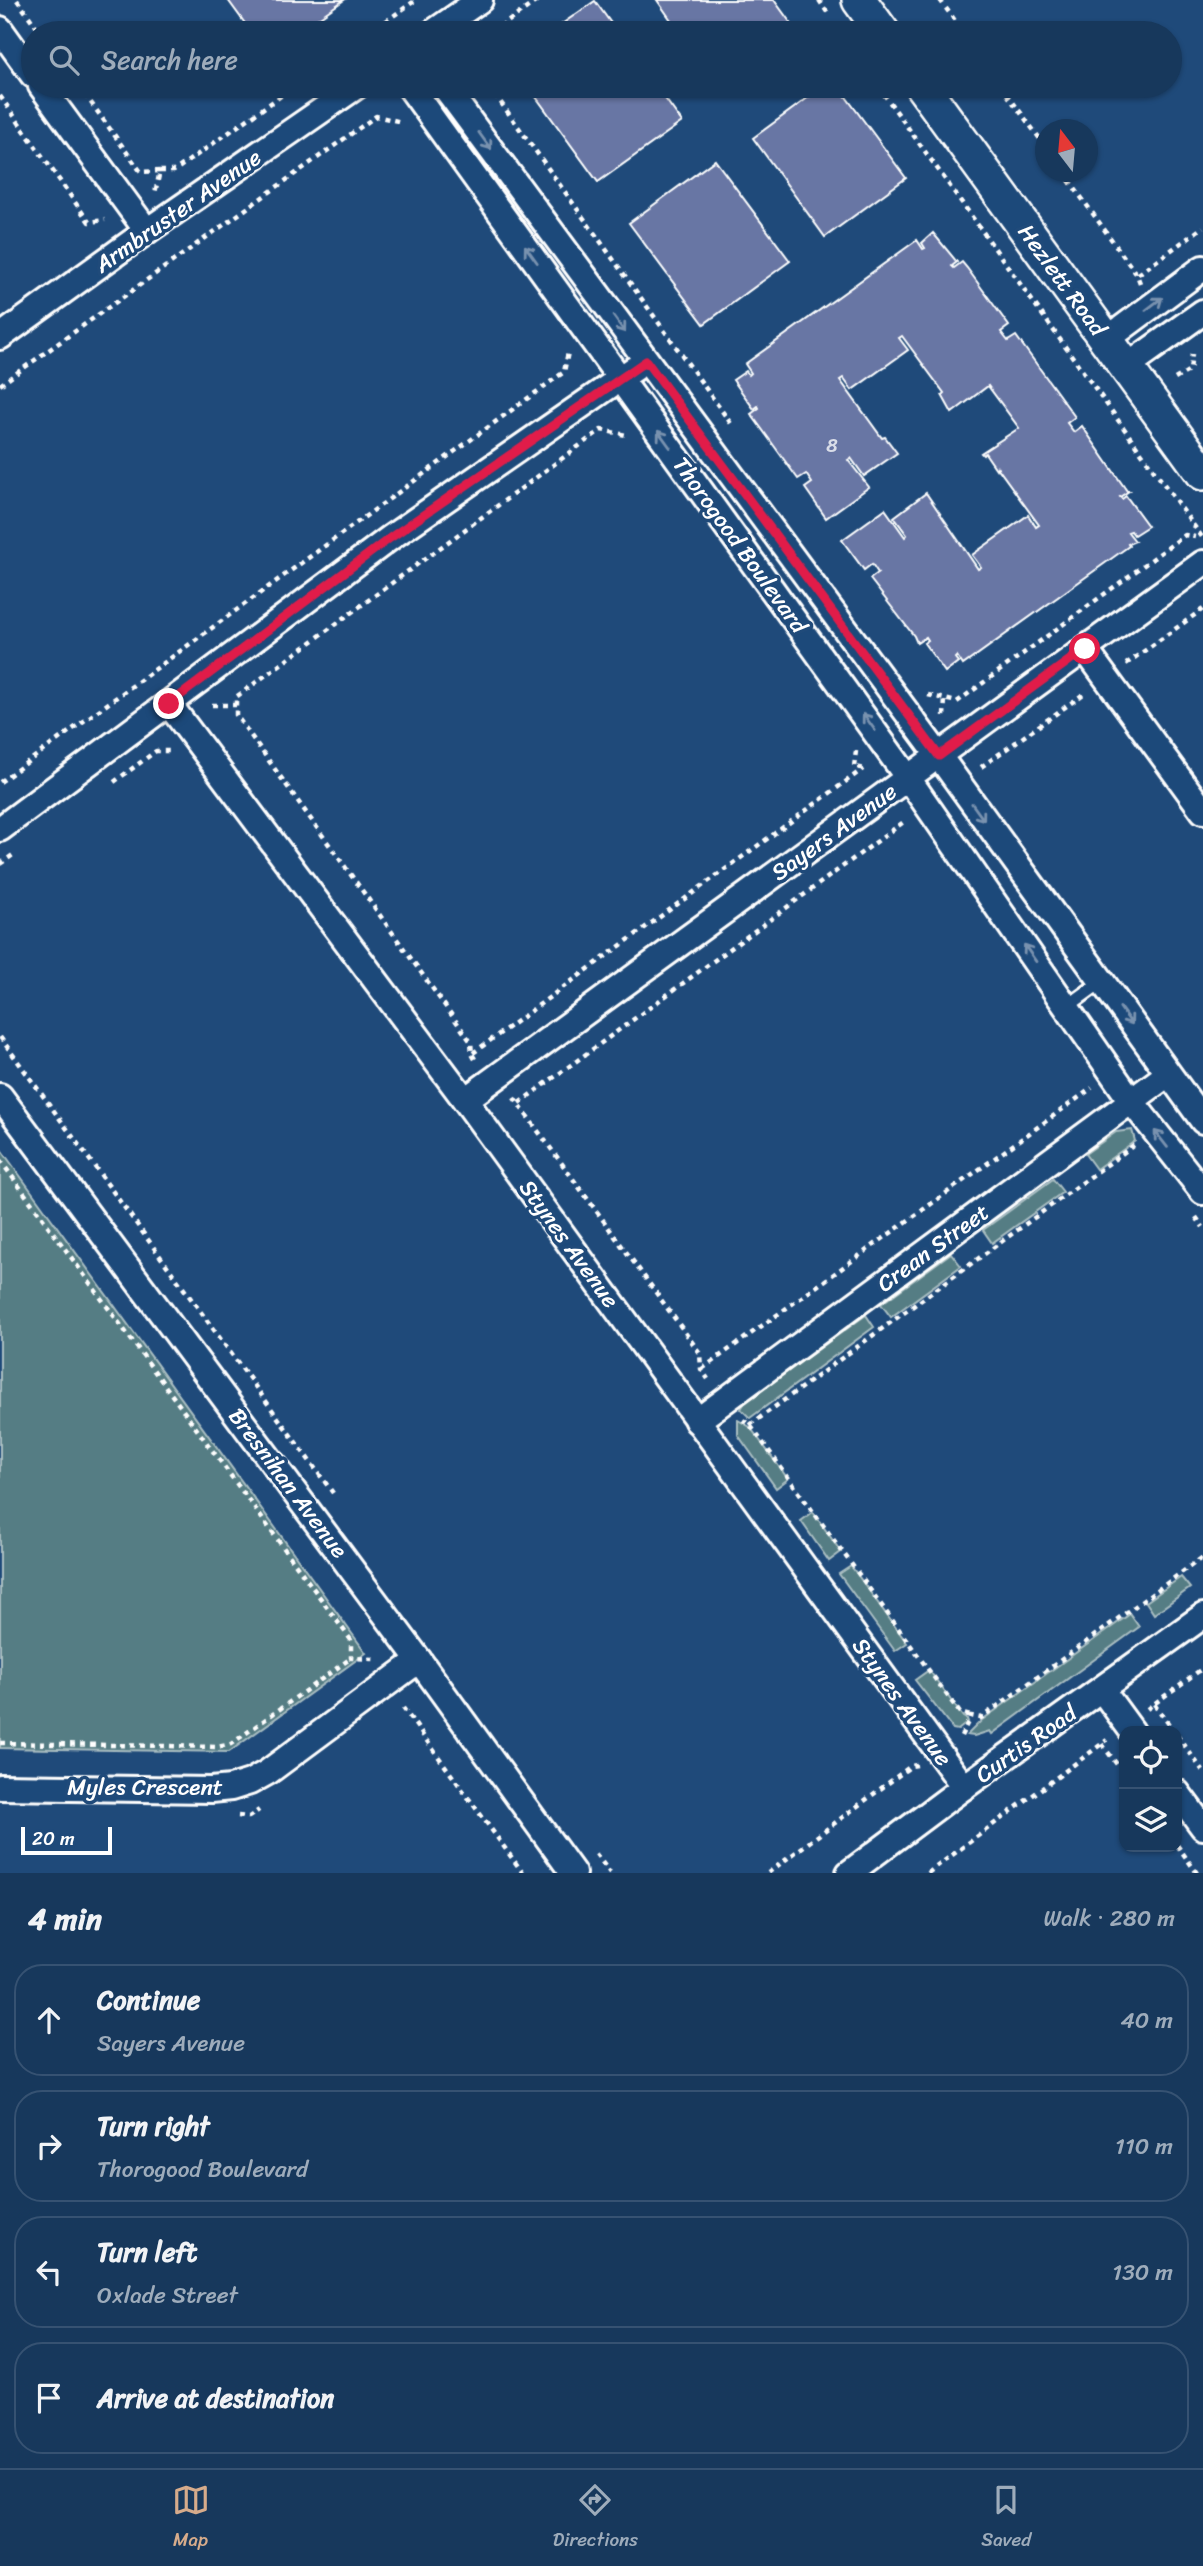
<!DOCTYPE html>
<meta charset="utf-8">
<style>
body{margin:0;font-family:Sriracha,sans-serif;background:#203f62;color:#f1f3f6}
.controls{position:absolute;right:21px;bottom:21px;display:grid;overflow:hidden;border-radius:14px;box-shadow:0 2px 5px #0004}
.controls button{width:63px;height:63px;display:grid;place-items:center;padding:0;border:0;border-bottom:2px solid #365272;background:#17385c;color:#f1f3f6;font:35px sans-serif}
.compass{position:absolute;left:1035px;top:119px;width:63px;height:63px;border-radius:50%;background:#17385c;box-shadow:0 2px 5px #0004;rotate:344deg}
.scale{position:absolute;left:21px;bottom:18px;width:91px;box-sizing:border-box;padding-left:7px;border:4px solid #fff;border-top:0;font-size:19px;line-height:24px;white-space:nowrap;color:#fff;-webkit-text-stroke:5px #1f4a7a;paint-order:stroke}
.stop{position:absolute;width:21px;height:21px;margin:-16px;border:5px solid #e11d48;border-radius:50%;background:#fff}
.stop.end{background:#e11d48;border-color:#fff;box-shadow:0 2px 7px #0008}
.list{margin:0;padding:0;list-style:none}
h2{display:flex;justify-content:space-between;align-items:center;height:91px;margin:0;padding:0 28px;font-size:30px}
h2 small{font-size:23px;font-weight:400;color:#9eacbb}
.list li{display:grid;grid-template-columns:46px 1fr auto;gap:21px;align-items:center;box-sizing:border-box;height:112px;margin:0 14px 14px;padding:0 14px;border:2px solid #365272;border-radius:28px}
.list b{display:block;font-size:26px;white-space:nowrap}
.list p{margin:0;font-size:23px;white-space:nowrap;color:#9eacbb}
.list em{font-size:23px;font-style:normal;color:#9eacbb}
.icon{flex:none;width:38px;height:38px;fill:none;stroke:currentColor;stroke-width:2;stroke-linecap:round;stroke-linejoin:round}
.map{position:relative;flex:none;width:1203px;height:1873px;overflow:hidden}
.search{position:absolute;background:#17385c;box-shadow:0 2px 5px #0004;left:21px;right:21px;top:21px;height:77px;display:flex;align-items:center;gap:18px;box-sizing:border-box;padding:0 24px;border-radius:38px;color:#9eacbb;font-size:26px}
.sheet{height:595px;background:#17385c}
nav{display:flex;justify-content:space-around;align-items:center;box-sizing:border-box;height:98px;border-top:2px solid #365272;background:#17385c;font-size:19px;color:#9eacbb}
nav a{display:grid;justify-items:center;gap:4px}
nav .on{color:#d6ab8b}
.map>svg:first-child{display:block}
</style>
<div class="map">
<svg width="1203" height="1873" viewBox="0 0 1203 1873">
<rect width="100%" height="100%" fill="#1f4a7a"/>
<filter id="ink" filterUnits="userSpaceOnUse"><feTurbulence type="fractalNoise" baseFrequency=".0143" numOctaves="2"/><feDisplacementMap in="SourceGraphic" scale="14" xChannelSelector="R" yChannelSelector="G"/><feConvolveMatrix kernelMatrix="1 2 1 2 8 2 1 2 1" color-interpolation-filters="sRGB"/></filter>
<g filter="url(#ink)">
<!-- green -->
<g fill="#557d84" stroke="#aabec2" stroke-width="2">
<path d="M1132 1130 1135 1141 1096 1169 1085 1154 1116 1132Z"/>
<path d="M0 1148 366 1653 229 1752 0 1748Z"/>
<path d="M1053 1179 1063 1192 992 1243 983 1230Z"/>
<path d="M951 1253 961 1266 891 1317 881 1304Z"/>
<path d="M866 1315 874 1327 750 1418 741 1409 745 1402Z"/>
<path d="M738 1420 750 1427 788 1479 776 1488 738 1435Z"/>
<path d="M813 1512 841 1552 829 1561 801 1521Z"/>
<path d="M851 1566 907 1643 895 1651 839 1574Z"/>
<path d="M1181 1577 1190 1588 1154 1614 1146 1602Z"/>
<path d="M1130 1614 1139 1627 992 1734 990 1731 974 1736 967 1735 982 1720Z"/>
<path d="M929 1670 963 1717 967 1719 968 1722 958 1730 953 1729 915 1680Z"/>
</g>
<!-- building -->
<g fill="#6876a4" stroke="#fff" stroke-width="2">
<path d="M228 0H344L297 33H252Z"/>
<path d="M657 0H774L798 33H680Z"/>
<path d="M595 1 618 33H549Z"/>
<path d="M528 86H656L682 122 598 182Z"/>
<path d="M824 86H838L906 178 825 237 753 138Z"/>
<path d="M715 160 790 261 704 324 629 223Z"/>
<path d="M933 233 957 262 952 266 954 268 962 262 967 268 1009 326 1001 332 1008 341 1016 336 1075 417 1067 423 1074 432 1082 426 1127 491H1129L1120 497 1122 499 1126 496 1148 526 1134 535 1131 531 1128 532 1135 541 1128 544 1129 546 963 665 957 656 955 658 958 662 945 672 924 643 928 640 926 637 917 643 914 636 870 579 878 573 872 564 864 570 842 540 885 509 905 537 907 535 894 517 926 493 978 569 981 567 972 555 1028 515 1036 527 1039 525 997 467 996 469 985 453 983 455 981 453 1019 428 988 386 952 413 942 395 944 393 902 336 899 338 908 350 852 390 843 378 840 380 882 438 885 437 897 453 864 476 851 458 848 460 869 487 826 518 805 488 812 483 806 474 798 479 751 414 759 408 758 406 754 409 733 380 746 371 749 375 751 373 745 364 910 245 917 240 923 249 925 248 922 243Z"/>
</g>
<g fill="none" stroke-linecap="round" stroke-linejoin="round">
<defs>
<path id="lane" d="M1068 1006 1101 982"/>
<g id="street">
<path d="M0 29 33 75"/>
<path d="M432 33 480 0"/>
<path d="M41 86 147 231"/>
<path d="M409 86 908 778 1132 1102 1203 1192"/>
<path d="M444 86 939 756 1203 1121"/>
<path d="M0 337 147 231 357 86"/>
<path d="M1106 340 1203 268"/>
<path d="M1126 367 1203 312"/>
<path d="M1085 649 1203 811"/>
<path d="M169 704 465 1100 964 1787"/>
<path d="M0 829 390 538 634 369"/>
<path d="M0 1096 419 1660 573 1873"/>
<path d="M465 1100 1203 563"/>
<path d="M697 1421 1168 1074"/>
<path d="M1102 1690 1132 1731"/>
<path d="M0 1787 211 1790 231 1788 250 1782 268 1772 419 1660"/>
<path d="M1177 1792 1203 1827"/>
<path d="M849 1873 964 1787 1203 1616"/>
</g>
<g id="secondary">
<path d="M859 0 883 33"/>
<path d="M922 86 1203 473"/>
</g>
</defs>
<!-- lane casing -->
<use href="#lane" stroke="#fff" stroke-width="18"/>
<!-- street casing -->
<use href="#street" stroke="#fff" stroke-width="30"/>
<!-- secondary casing -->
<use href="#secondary" stroke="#fff" stroke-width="38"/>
<!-- path -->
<g stroke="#fff" stroke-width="4.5" stroke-dasharray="5 5" stroke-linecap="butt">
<path d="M17 0 41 33"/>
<path d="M819 0 829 15"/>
<path d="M940 0 964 33"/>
<path d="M369 33 416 0"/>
<path d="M492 33 538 0"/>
<path d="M79 86 141 172 160 171 155 193"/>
<path d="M489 86 732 425"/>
<path d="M878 86 1202 537"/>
<path d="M1001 86 1046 147"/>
<path d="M0 96 89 222 105 220"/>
<path d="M160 171H174L295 86"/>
<path d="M1063 172 1137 275"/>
<path d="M1140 283 1137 275 1203 227"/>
<path d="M1175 379 1190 370 1192 354"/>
<path d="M0 385 376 116 402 122"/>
<path d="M1126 664 1203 609"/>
<path d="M928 695 957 702 1185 535 1195 537"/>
<path d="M212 705H236"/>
<path d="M944 716 945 699"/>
<path d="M856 751 854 767 867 769"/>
<path d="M981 767 1085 693"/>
<path d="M0 782 564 372 568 352"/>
<path d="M114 782 156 751H172"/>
<path d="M0 864 13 855"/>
<path d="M0 1037 333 1493"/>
<path d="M473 1053 863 769"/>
<path d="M475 1059 472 1054 471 1042 236 715V697L601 430 626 435"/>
<path d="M514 1098 700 1353 701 1369 708 1379"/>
<path d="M519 1103 905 821"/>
<path d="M0 1160 351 1640V1658L375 1659"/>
<path d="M1196 1217 1203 1227"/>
<path d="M702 1369 1092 1088"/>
<path d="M743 1420 750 1425 960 1713 971 1716"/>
<path d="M750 1425 1134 1145"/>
<path d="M1154 1704 1174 1731"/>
<path d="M403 1708 523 1873"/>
<path d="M1147 1709 1203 1668"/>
<path d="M1177 1735 1203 1771"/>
<path d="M961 1736 971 1716 981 1718 1203 1557"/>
<path d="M0 1743 218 1747 231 1744 351 1658"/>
<path d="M1102 1744 1124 1774"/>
<path d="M238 1816 249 1817 259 1810"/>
<path d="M1177 1845 1197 1873"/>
<path d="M596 1854 610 1873"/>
<path d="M768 1873 911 1766 917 1765"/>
<path d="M928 1873 1107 1740"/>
</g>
<!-- lane -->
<use href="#lane" stroke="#1f4a7a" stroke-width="12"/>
<!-- street -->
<use href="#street" stroke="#1f4a7a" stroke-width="24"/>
<!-- secondary -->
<use href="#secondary" stroke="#1f4a7a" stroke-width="33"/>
</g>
<!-- one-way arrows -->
<defs><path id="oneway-shaft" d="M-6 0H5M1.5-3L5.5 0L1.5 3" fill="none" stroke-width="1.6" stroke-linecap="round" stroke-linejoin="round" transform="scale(1.75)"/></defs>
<g stroke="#7992af">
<use href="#oneway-shaft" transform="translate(485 141) rotate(54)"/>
<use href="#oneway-shaft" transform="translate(531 254) rotate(-126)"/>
<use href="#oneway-shaft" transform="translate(1154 304) rotate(-37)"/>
<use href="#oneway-shaft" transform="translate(619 324) rotate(54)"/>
<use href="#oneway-shaft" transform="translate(664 439) rotate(-126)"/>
<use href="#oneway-shaft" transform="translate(869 722) rotate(-126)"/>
<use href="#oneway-shaft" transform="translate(978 812) rotate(54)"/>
<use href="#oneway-shaft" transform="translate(1030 953) rotate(-125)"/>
<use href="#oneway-shaft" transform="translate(1126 1016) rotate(54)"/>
<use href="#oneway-shaft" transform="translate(1161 1139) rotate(-128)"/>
</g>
</g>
<g fill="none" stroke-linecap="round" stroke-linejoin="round" filter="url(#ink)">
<!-- route -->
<path stroke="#e11d48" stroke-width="9" d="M169 704 390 538 646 361 939 756 1085 649"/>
</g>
<g text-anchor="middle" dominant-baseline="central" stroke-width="7" stroke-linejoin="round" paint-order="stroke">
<!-- number labels -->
<g font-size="19" fill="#d9dde8">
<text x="832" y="445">8</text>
</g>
<!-- street labels -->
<g font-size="23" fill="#fff" stroke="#1f4a7a">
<text transform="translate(178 211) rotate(-35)">Armbruster Avenue</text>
<text transform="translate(1062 280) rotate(54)">Hezlett Road</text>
<text transform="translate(740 545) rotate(54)">Thorogood Boulevard</text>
<text transform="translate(834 832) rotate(-36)">Sayers Avenue</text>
<text transform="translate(569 1244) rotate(54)">Stynes Avenue</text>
<text transform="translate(933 1248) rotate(-36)">Crean Street</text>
<text transform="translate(288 1483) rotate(53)">Bresnihan Avenue</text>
<text transform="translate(902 1702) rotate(54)">Stynes Avenue</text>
<text transform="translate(1026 1744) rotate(-35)">Curtis Road</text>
<text x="145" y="1787">Myles Crescent</text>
</g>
</g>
</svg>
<div class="controls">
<button><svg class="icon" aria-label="locate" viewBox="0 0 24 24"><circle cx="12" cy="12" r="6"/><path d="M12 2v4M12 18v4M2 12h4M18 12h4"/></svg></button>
<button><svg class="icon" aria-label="layers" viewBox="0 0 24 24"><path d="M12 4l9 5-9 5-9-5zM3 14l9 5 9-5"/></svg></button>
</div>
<svg class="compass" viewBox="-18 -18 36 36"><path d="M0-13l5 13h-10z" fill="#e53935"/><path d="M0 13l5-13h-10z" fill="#9eacbb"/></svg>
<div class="scale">20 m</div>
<div class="stop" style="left:1085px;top:649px"></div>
<div class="stop end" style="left:169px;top:704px"></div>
<div class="search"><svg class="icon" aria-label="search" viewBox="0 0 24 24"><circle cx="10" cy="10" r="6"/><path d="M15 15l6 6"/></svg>Search here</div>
</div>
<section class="sheet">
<h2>4 min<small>Walk · 280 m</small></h2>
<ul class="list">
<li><svg class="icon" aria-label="ahead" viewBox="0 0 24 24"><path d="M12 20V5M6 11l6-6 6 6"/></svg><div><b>Continue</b><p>Sayers Avenue</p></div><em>40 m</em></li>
<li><svg class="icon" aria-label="right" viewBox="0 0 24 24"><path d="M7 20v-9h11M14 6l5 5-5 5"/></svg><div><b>Turn right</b><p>Thorogood Boulevard</p></div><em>110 m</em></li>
<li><svg class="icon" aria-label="left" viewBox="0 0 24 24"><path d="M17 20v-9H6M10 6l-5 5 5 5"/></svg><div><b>Turn left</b><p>Oxlade Street</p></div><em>130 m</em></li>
<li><svg class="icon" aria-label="arrive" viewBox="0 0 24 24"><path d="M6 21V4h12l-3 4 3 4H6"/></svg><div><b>Arrive at destination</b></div></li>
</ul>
</section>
<nav>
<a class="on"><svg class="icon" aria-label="map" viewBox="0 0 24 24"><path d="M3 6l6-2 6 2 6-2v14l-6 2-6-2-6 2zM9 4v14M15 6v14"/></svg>Map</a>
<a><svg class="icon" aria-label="directions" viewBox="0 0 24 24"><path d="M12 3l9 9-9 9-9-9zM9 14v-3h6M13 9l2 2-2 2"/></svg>Directions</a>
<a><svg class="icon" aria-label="saved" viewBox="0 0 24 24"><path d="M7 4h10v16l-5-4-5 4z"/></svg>Saved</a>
</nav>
